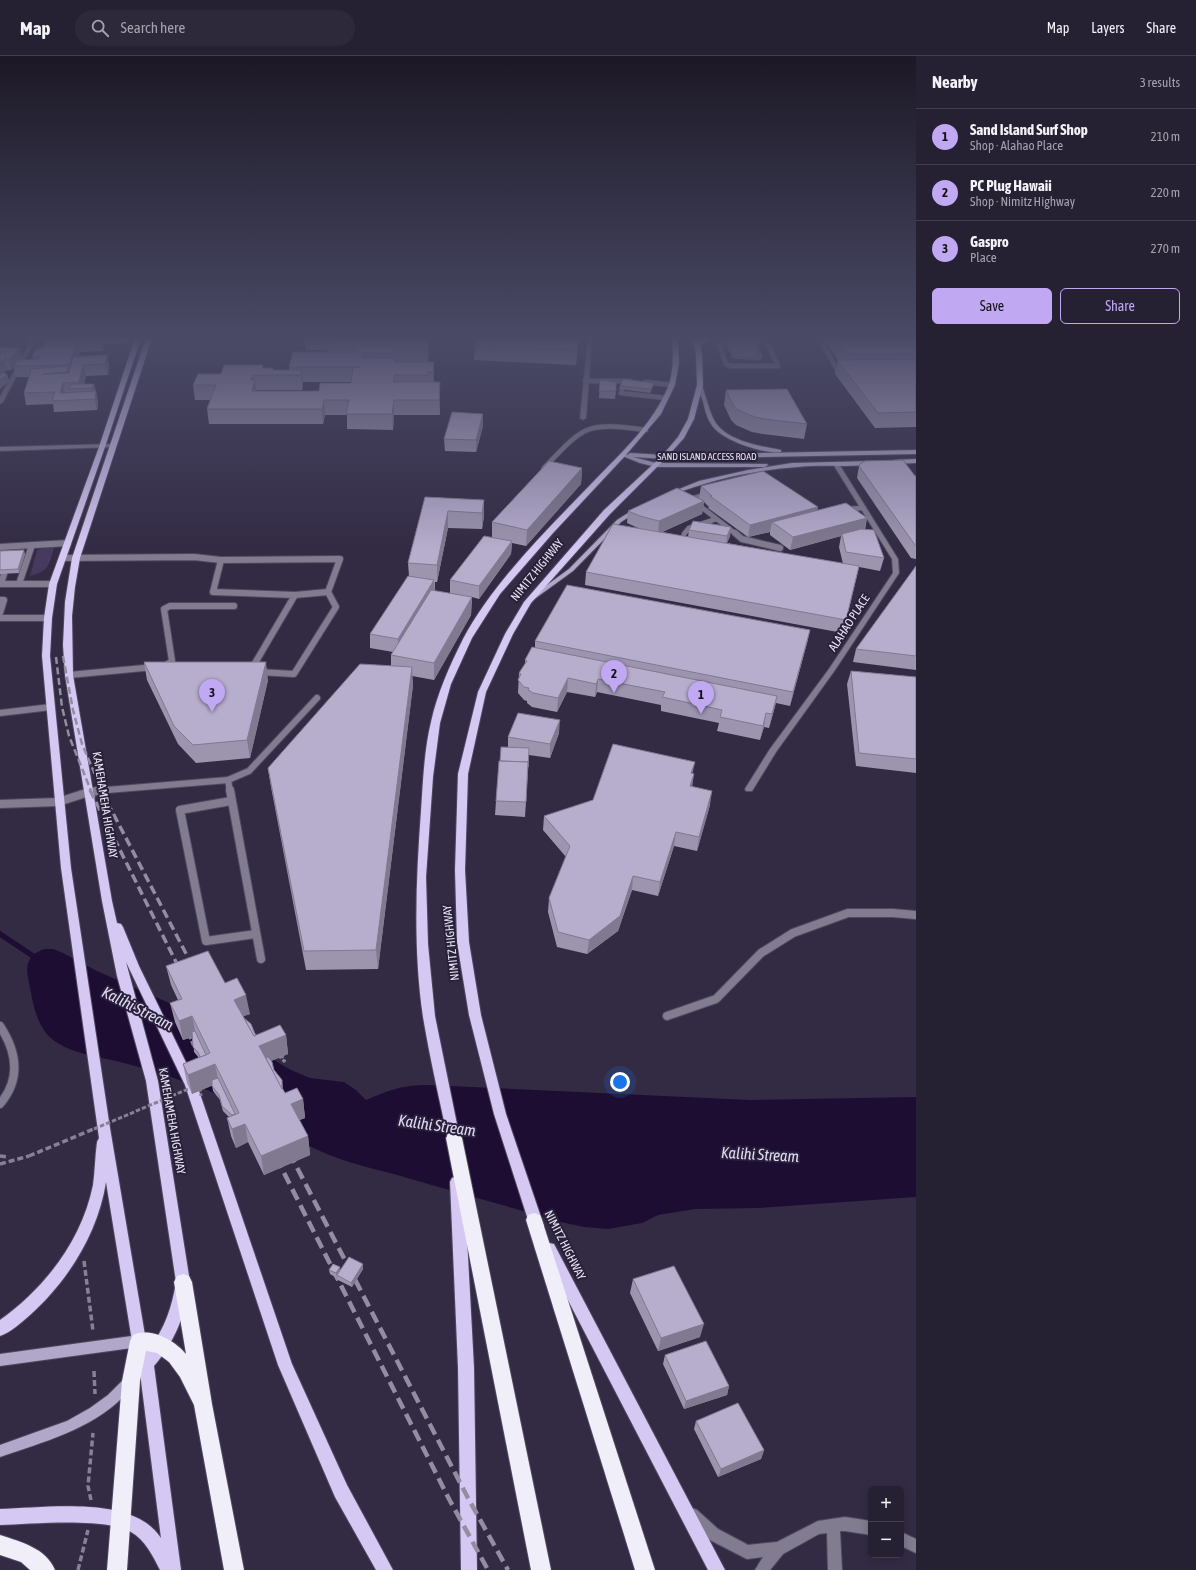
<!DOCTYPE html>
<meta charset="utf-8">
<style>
body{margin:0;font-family:"Asap Condensed",sans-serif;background:#2e283b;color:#f1f3f6}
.controls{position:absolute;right:12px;bottom:12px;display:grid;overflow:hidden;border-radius:6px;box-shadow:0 2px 10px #0003}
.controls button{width:36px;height:36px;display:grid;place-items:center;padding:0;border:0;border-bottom:1px solid #423e4e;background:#262033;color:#f1f3f6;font:20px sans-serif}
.you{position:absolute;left:620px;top:1026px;width:14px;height:14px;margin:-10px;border:3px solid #fff;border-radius:50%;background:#1a73e8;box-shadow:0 0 0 6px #1a73e833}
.badge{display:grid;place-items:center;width:26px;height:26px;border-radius:50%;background:#c1a8f3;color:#111;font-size:13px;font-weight:700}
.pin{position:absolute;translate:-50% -33px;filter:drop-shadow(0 1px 2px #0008)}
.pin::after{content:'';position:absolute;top:21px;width:14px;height:12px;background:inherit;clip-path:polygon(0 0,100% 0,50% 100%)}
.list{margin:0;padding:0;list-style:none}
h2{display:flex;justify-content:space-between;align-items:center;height:52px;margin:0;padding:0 16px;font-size:17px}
h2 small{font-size:13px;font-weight:400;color:#a4a3ac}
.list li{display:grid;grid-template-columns:26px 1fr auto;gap:12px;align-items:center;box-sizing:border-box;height:56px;padding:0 16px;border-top:1px solid #423e4e}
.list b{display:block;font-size:15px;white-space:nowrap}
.list p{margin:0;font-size:13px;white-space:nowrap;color:#a4a3ac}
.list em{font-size:13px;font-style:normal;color:#a4a3ac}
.actions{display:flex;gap:8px;padding:12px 16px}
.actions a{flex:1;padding:9px 0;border:1px solid #c1a8f3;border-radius:6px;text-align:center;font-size:14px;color:#c1a8f3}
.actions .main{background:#c1a8f3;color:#111}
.icon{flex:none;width:22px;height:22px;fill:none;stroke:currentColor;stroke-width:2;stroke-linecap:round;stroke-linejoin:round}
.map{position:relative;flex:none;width:916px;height:1514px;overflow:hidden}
header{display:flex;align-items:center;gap:24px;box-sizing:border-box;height:56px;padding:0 20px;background:#262033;border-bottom:1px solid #423e4e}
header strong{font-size:19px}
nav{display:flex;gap:22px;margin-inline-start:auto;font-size:14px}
.search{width:280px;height:36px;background:#2e283b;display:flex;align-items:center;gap:10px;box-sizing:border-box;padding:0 14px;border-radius:22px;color:#a4a3ac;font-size:15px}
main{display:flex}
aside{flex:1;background:#262033}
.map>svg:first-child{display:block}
</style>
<header>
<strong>Map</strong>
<div class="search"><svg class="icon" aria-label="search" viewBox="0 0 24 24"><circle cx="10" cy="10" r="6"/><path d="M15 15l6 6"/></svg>Search here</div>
<nav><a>Map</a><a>Layers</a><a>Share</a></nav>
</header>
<main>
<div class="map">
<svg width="916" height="1514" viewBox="0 0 916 1514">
<rect width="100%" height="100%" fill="#332b44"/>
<!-- green -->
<path fill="#463a5f" d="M53 490 54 492C49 509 49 515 30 520L37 494Z"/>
<!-- water -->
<path fill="#1d0d33" d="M45 893H53L63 897 97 915 203 962 291 1014 310 1022 344 1026 356 1034 366 1044C390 1034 402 1029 428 1029L750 1044 916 1041V1141L759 1152 695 1153 658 1159 642 1167 608 1173 584 1171 561 1166C509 1151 456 1136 404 1121 376 1113 346 1107 320 1095 279 1077 244 1048 202 1032 177 1023 151 1014 124 1007 102 1001 76 999 56 986 35 972 33 945 28 922 25 907 30 897 45 893Z"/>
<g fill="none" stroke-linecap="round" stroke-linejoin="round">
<!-- stream -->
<path stroke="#1d0d33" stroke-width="5.5" d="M0 878 36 902"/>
<defs>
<g id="service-far2">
<path d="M765 282 766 284"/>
<path d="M819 282 838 315H842"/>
<path d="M734 283 766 284 778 310H731L726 308 719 289 723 286Z"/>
<path d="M726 288 729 289 734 300 758 302 760 301 753 286"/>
<path d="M585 325H630"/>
<path d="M645 326 672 329"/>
<path d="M622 334 621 337 666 342"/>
<path d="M544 412C585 369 586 366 646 374"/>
<path d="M708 438 691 443 736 478"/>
<path d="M846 453 864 452"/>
<path d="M684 478 689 472 716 463"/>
</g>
<g id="service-far1">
<path d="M735 477 742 483 780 492"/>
<path d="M0 491 68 487"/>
<path d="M62 502 194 501 221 504 213 536 295 539 251 614"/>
<path d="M221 504 340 503 328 536"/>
<path d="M0 528H53"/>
<path d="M1 528 4 518"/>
<path d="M19 528 32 489"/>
<path d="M0 544H4L0 557"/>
<path d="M0 562H48"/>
<path d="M259 616 294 618 336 551 328 536 295 539"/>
<path d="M69 619 165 610 172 605 164 553 170 550H234"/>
<path d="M0 657 51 651"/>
<path d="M228 724 230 735"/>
<path d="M95 735 228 724 249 715 317 642"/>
</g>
<g id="service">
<path d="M230 734 261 903"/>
<path d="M231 745 180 754 206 885 256 878"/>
<path d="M0 748 58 746 89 736 106 734"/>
<path d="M667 960 716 943 761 897 793 877 848 857H893L916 859"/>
<path d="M0 970C17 996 21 1023 0 1048"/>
</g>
<g id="minor">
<path d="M32 282H36L3 346 0 348V341Z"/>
<path d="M588 282H592L586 362 583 364 580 362Z"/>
<path d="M113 388 115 389V391L0 395V391Z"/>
<path d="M836 406 839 408 898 503 899 517 835 614 776 696 752 735H746L745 733 770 693 829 613 893 517 892 503 833 408Z"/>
<path d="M692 1452 697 1454 718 1473 748 1489 777 1486 818 1465 845 1461 871 1465V1479L845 1475H840L842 1514H828L827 1477 819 1478 783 1498 770 1514H755L763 1501 747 1503 708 1483 687 1464 685 1459 687 1454Z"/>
<path d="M901 1476 916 1483V1497L901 1490Z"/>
</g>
<g id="secondary">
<path d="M698 328 702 329C706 341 709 354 714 364 725 385 760 390 781 394V396C764 398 728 386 715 373 708 366 705 355 703 345 701 340 698 333 698 328Z"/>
<path d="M916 394V398L664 403 633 401 656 407 767 408 768 409 765 411H656L640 407 620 399 623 397 627 399 630 397 664 399Z"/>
<path d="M916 403V407L894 408 891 406 894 404Z"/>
<path d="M873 405 875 406V408C850 412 823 408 798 411 755 414 712 423 672 439L667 438 699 425 748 414 792 407Z"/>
<path d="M636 452 639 454 638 455 621 466 573 515 533 544H529V542L569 513 617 464Z"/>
<path d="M139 1279 143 1281 145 1285 143 1289 139 1291 0 1310V1298Z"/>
<path d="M128 1321 132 1323 134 1327C132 1333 127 1337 123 1341 90 1374 43 1386 0 1401V1389L67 1365 90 1352 108 1339 124 1323Z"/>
</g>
<g id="primary">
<path d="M135 282H141L105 391 57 528 52 562 50 600 71 812 110 1072 146 1285 149 1293C165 1272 172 1251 176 1226L146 1025 117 920 102 845 65 619 63 589 65 546 72 502 146 282H152L80 502 75 531 72 560 73 619 112 845 117 867 121 868 123 871 139 910 197 1029 292 1308 347 1429 393 1514H376L335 1441 278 1309 185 1029 126 906 158 1025 190 1226C186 1257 175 1286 154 1310L181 1514H160C153 1500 145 1484 131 1476 105 1461 31 1468 0 1469V1453C41 1452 107 1443 143 1465 150 1469 156 1475 161 1482L140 1317 135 1311 138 1306 132 1285 106 1126C98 1177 68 1225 30 1259 21 1267 11 1276 0 1280V1264C45 1232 82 1184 93 1129 95 1115 95 1100 97 1086L99 1082 61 812 42 600 44 562 49 528 99 391Z"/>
<path d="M672 282H678L679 307 675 329 661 358 625 400 553 477 500 538 472 582 451 628 440 667 433 721 426 821 428 888 435 960 461 1088 460 1092 455 1094 450 1092 449 1088C440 1046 430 1003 423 961 413 893 416 824 421 755 423 726 424 695 431 666 437 638 450 609 463 583 494 525 549 472 594 425 621 397 653 368 668 331 674 315 673 298 672 282Z"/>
<path d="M692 282H698L699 285 704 282H710L700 290 702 298 703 329 694 363 684 382 666 402 610 458 531 547 513 578 486 636 468 718 465 814 469 886 481 959 506 1058 544 1170 542 1174 537 1176 532 1174 530 1170 494 1058 469 959 457 886 455 814 458 718 478 636 505 578 524 546 604 454 662 400 678 381 688 363 697 329 696 298Z"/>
<path d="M457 1120 462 1122 464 1126 474 1312 477 1514H461L458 1312 450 1126 452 1122Z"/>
<path d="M549 1187 554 1188 725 1514H708L544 1198 542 1193 544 1188Z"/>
</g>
<g id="motorway">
<path d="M454 1075 459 1077 462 1082 551 1514H531L446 1082 449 1077Z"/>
<path d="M534 1157 540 1159 542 1164 655 1514H635L526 1164 528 1159Z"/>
<path d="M183 1218 189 1220 192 1226 212 1348 244 1514H224L194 1349 180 1321 169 1306 157 1297 146 1295 140 1325 127 1514H107L122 1325 130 1285 133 1279C151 1271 174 1284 186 1298L174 1226 177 1220Z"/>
<path d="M0 1479C21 1486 46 1492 55 1514H30L21 1506 0 1499Z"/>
</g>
</defs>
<!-- service-far2 casing -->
<use href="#service-far2" stroke="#504960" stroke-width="6"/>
<!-- service-far1 casing -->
<use href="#service-far1" stroke="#504960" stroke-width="8"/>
<!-- service casing -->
<use href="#service" stroke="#504960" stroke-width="10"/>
<!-- minor casing -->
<use href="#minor" stroke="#504960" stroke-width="2"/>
<!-- secondary casing -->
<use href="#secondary" stroke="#504960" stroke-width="2"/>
<!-- primary casing -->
<use href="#primary" stroke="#504960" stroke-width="2"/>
<!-- motorway casing -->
<use href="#motorway" stroke="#504960" stroke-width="2"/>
<!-- path-far1 -->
<g stroke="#878196" stroke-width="3" stroke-dasharray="4.5 2" stroke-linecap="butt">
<path d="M189 979 194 991"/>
<path d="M278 999 285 1006"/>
</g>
<!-- path -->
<g stroke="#878196" stroke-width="3.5" stroke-dasharray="6 3" stroke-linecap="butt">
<path d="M0 1100 7 1101"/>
<path d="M0 1108 29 1100"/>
<path d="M84 1205 93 1275"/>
<path d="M94 1315 95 1338"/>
<path d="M91 1444 88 1430 93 1377"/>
<path d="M78 1514 88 1474"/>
</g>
<!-- service-far2 -->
<use href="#service-far2" stroke="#827c91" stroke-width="4.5"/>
<!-- service-far1 -->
<use href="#service-far1" stroke="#827c91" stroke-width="6"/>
<!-- service -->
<use href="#service" stroke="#827c91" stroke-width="8"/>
<!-- minor -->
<use href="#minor" fill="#827c91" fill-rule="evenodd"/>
<!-- secondary -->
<use href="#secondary" fill="#b1a7c8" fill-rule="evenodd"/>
<!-- primary -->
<use href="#primary" fill="#d5c8f3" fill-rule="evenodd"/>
<!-- motorway -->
<use href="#motorway" fill="#f0eef8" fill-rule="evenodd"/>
<!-- rail-far2 -->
<g stroke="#938da1" stroke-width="2.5" stroke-dasharray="7 3.5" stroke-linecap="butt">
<path d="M63 600 73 654 82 688 102 735"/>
<path d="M56 601 62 651 69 680 91 735"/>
</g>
<!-- rail-far1 -->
<g stroke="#938da1" stroke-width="3.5" stroke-dasharray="9 4.5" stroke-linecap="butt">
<path d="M90 734 181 916"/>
<path d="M101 734 193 911"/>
</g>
<!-- rail -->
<g stroke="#938da1" stroke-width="4.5" stroke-dasharray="12 6" stroke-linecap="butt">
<path d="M289 1096 468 1442 508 1514"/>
<path d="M276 1101 449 1443 488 1514"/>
</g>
<!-- path-bridge-far1 -->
<g stroke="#878196" stroke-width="3" stroke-dasharray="4.5 2" stroke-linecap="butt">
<path d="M281 998 285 1006"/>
<path d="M200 1031 201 1040"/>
<path d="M94 1073 193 1031"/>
</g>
<!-- path-bridge -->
<path stroke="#878196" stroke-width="3.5" stroke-dasharray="6 3" stroke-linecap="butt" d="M29 1100 96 1072"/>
</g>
<!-- wall -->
<g fill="#9d95b0" fill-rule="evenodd">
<path d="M43 282H129L128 287 109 288 105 286 103 295 80 296 78 300 107 299 109 310 108 319 86 320 84 328H94L98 346 97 354 54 356 53 348 26 349 24 337 29 321H16L14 312 11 314H7L3 317 7 318 9 325 0 333V291L20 292 22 303V304L33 303 32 301 43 291 45 288Z"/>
<path d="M305 282H429L428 306H395H434V326H440V359H394L393 374 347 373V359H325L323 368H209L207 353 210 344H195L193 329 221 318 263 309V312H273L274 314H289V311L327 296V294H306ZM303 326H351V327L319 335H257L256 334H302L303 329Z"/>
<path d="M477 282H584V283H579L576 309 474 304 475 290Z"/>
<path d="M732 282H756L758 286 755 300H736L730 290Z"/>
<path d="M823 282H916V371L875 372 835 318 838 304Z"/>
<path d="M600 324 616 335 615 343 599 342Z"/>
<path d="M654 327 653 331 650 337 619 333 620 330Z"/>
<path d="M726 334 807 368 804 383 763 378 752 376 736 369 731 364 724 349Z"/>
<path d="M483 358V370L476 396 445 395 444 383Z"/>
<path d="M859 410 916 420V503L911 502 857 422Z"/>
<path d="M582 412 581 428 526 490 512 487 511 498 479 543 472 541 471 559 434 624 412 620 413 629 378 913 306 914 271 731 268 712 391 610V599L393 596 370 592V578L409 520 408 507 425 441 484 444V460L482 473 448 472 437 526H435V535L468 541 450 537V524L492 481V466Z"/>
<path d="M701 430 818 454 867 462 865 474 884 502 880 515 859 511 843 577 585 529 586 516 638 472 627 467 628 455 701 444 699 442ZM704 446 709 451 708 452 748 481 770 476V479L790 494 841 480 839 491 843 508 727 487 730 480 731 471 689 474 688 481 662 476 702 458Z"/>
<path d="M0 495 25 498 19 517 0 518Z"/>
<path d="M916 510V614L853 606 856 593Z"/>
<path d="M810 574 807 587 790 650 776 647 769 672 764 671 760 684 717 675 719 667 661 655V649L597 636 595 641 567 636 557 656 532 651 527 647V645L524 644 518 637 519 617 525 607V604L535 592V585Z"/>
<path d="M144 606 268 624 250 702 196 707 178 688 147 624Z"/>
<path d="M851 615 916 621V717L856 710 847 628Z"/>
<path d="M559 677 550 702 529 699 525 761 495 759 496 745 508 691V681Z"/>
<path d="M693 718 692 731 710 749 697 795 674 790 658 840 632 834 618 875 587 898 557 891 548 856 549 842 566 801 543 774 544 760Z"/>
<path d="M166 910 225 927 250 958 243 960 256 979H286L288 998 271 1005 274 1014 282 1024 283 1034 285 1037 303 1043 305 1062 299 1064 308 1080 310 1099 264 1119 248 1086 236 1092 231 1080 227 1062 229 1061 223 1055 220 1044 213 1035 212 1029 192 1038 187 1027 183 1008 199 1002 194 996 193 981 183 984 175 966 170 947 178 944 171 929Z"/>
<path d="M363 1213 352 1231 338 1224 337 1221V1222L330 1218 329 1214H340Z"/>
<path d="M633 1223 700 1281 658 1295 630 1237Z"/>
<path d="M665 1299 729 1330 727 1339 684 1353 663 1308Z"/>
<path d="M696 1365 764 1394 761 1403 718 1421 694 1373Z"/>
</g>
<!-- shaded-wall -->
<g fill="#807990">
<path d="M101 282H105V286L103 295 101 284Z"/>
<path d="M127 282H129L128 287Z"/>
<path d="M429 282V293L428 306V292Z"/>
<path d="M578 282H579L576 309 577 294Z"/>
<path d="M78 285 80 296 71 320 69 309Z"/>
<path d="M20 292 22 303 15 310H14V312L11 314 9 303Z"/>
<path d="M107 299 109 310 108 319 105 308Z"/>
<path d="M4 303 7 314 0 321V307Z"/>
<path d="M434 306V330L433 316Z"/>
<path d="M83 309 86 320 82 333H80L79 326Z"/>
<path d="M68 310 70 321 69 327H63L65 338 64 344 43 318Z"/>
<path d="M302 314 303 329 302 334 301 319Z"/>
<path d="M7 318 9 325 0 333V324Z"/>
<path d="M253 319 254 329 255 324 257 339 254 350 251 324Z"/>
<path d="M440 326V359L439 344Z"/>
<path d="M654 327 653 331 650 337 651 333Z"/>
<path d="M94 328 96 338V335L98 346 97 354 92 332Z"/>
<path d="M324 344 325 359 323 368 322 353Z"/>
<path d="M394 344V359L393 374 392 358Z"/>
<path d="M483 358V370L476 396V384Z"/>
<path d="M582 412 581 428 526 490 527 474Z"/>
<path d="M484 444V460L482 473V457Z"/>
<path d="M704 445 702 458 658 478 659 465Z"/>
<path d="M818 451 816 464 772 466 770 476 748 481 750 469Z"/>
<path d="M448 455V472L437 526V509Z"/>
<path d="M867 462 864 474 842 478 841 480 790 494 793 481Z"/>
<path d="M731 471 730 480 726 489 727 480Z"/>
<path d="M512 485 511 498 479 543V530Z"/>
<path d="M24 494 25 498 19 517 18 513Z"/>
<path d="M434 524 435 537 398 597V583Z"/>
<path d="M472 541 471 559 434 624V607Z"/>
<path d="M810 574 807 587 790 650 793 636Z"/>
<path d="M266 606 268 624 250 702 247 684Z"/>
<path d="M412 611 413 629 378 913 376 894Z"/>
<path d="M568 622 567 636 557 656 558 642Z"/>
<path d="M598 623 597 636 595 641 596 628Z"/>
<path d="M777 640 774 654 769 672 772 658Z"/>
<path d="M766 657 764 671 760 684 763 670Z"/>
<path d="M560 664 559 677 550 702V688Z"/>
<path d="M695 706 692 720 691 717Z"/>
<path d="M694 718 692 732 690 730Z"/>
<path d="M712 735 710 749 697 795 699 781Z"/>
<path d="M676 776 674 790 658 840 660 826Z"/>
<path d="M633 820 632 834 618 875 587 898 589 884Z"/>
<path d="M246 939 250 958 239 962 234 944Z"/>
<path d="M192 960 196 979 183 984 179 965Z"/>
<path d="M286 979 288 998 264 1008 259 990Z"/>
<path d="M215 1008 219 1027 192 1038 188 1019Z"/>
<path d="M303 1043 305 1062 293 1067 291 1048Z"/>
<path d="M245 1068 248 1086 236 1092 232 1073Z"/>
<path d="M308 1080 310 1099 264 1119 261 1100Z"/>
<path d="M363 1208V1213L352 1231 351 1227Z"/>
<path d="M340 1211 341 1216 337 1219V1222L336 1217Z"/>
<path d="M704 1268 700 1281 658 1295 661 1282Z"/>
<path d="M729 1330 727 1339 684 1353 686 1345Z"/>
<path d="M764 1394 761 1403 718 1421 721 1413Z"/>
</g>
<!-- building -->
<g fill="#b7adcd" stroke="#807990">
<path d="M44 282H101V284L78 285 69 309 14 310 17 304 39 303 40 300 32 301 35 294 43 291 46 285 44 284Z"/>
<path d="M329 282H429L428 292 395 291 394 297H362V301L395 302V306H434L433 316H428V319H394V326H440L439 344H394L392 358H346L349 344H324L322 353H207L216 329H193L198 318H221L224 309H263L262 312H273V314H302L301 319H253L251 324H255L252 335H319L320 327H351L353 312 360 311H289L293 296H356L357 292H326Z"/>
<path d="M477 282H578L577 294 475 290Z"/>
<path d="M735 282H756L758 286H738Z"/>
<path d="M835 282H916V298H846Z"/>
<path d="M0 291 20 292 9 303H4L0 307Z"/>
<path d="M107 299 105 308 83 309 79 326 63 327 60 337 96 335 95 343 52 345 55 336 24 337 30 318V313L68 310 67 316 43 318 69 317 73 301Z"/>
<path d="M916 303V356L878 357 837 304Z"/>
<path d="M0 317 7 318 0 324Z"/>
<path d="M623 323 654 327 651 333 620 330Z"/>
<path d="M600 324 616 326V335H599Z"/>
<path d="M71 328H94L92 332 69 333Z"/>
<path d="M787 333 807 368 765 363 755 361 738 354 733 349 726 334Z"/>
<path d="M452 356 483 358 476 384 444 383Z"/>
<path d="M903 404 915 420H916V490L915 489 859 410 860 408 865 405Z"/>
<path d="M549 405 582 412 527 474 492 466Z"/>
<path d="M763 415 818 451 750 469 710 440H712L701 430Z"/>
<path d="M677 432 704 445 659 465 640 460 628 455Z"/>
<path d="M425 441 484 444 482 457 448 455 437 509 408 507Z"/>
<path d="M846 447 867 462 793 481 772 466Z"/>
<path d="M693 465 731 471 727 480 689 474Z"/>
<path d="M613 468 859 510 846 564 586 516Z"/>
<path d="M861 473 874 474 884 502 846 496 842 478Z"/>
<path d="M484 480 512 485 479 530 450 524Z"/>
<path d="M24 494 18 513 0 514V495Z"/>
<path d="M916 510V600L856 593Z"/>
<path d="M408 520 434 524 398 583 370 578Z"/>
<path d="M567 529 810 574 793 636 535 585Z"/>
<path d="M431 534 472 541 434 607 391 599Z"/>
<path d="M532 591 777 640 772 658 766 657 763 670 720 661 722 654 662 641 665 636 598 623 596 628 568 622 558 642 533 637 528 634 529 632 524 631 518 624 521 618 519 617 527 605 525 604Z"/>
<path d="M144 606H266L247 684 193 689 174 670Z"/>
<path d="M360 608 412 611 376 894 304 895 268 712Z"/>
<path d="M851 615 916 621V703L859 697Z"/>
<path d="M518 657 560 664 550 688 508 681Z"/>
<path d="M613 688 695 706 691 717 694 718 690 730 712 735 699 781 676 776 660 826 633 820 620 860 589 884 558 876 549 842 570 790 544 760 593 744Z"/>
<path d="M501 691 529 692 528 711V706L500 705Z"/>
<path d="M499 705 528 706 526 746 496 745Z"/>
<path d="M208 895 225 927 237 922 246 939 234 944 254 980 280 969 286 979 259 990 285 1037 297 1032 303 1043 291 1048 308 1080 261 1100 245 1068 232 1073 227 1062 239 1057 215 1008 188 1019 183 1008 210 997 192 960 179 965 170 947 182 943 166 910Z"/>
<path d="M244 962 251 968 255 978 256 979 254 980Z"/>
<path d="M195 975 206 999 200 1001 198 996 193 991 192 976Z"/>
<path d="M268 1001 272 1006 274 1014 282 1024V1033L266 1002Z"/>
<path d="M218 1022 235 1058 232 1059 222 1050 219 1039 212 1030V1024Z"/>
<path d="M349 1201 363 1208 351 1227 337 1219Z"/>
<path d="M333 1208 340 1211 336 1217 329 1214Z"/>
<path d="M674 1210 704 1268 661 1282 633 1223Z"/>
<path d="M706 1285 729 1330 686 1345 665 1299Z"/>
<path d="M738 1347 764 1394 721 1413 696 1365Z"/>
</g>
<!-- sky -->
<linearGradient id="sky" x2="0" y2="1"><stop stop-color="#1c1825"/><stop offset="0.57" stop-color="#4a4a67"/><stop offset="1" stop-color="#4a4a67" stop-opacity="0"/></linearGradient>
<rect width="916" height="494" fill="url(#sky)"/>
<g text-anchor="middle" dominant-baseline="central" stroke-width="4" stroke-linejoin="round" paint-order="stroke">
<!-- far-street labels -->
<g font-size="10" fill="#e8e4f4" stroke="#29213a">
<text x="707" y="400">SAND ISLAND ACCESS ROAD</text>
</g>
<!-- street labels -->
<g font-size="12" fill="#e8e4f4" stroke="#29213a">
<text transform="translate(537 514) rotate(-51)">NIMITZ HIGHWAY</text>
<text transform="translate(849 567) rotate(-57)">ALAHAO PLACE</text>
<text transform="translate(105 749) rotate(81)">KAMEHAMEHA HIGHWAY</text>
<text transform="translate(451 887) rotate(-96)">NIMITZ HIGHWAY</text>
<text transform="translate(172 1065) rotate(80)">KAMEHAMEHA HIGHWAY</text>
<text transform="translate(565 1189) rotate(63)">NIMITZ HIGHWAY</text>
</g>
<!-- near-water labels -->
<g font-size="16" font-style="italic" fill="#e2d9f6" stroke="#29213a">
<text transform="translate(138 952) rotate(27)">Kalihi Stream</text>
<text transform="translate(437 1069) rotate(8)">Kalihi Stream</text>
<text transform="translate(760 1098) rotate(3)">Kalihi Stream</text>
</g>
</g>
</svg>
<div class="controls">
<button>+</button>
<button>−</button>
</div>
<div class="you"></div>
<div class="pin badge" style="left:701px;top:658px">1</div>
<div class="pin badge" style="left:614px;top:637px">2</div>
<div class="pin badge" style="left:212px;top:656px">3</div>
</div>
<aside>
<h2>Nearby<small>3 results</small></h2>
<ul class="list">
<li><span class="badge">1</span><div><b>Sand Island Surf Shop</b><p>Shop · Alahao Place</p></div><em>210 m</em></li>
<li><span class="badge">2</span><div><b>PC Plug Hawaii</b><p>Shop · Nimitz Highway</p></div><em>220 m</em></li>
<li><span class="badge">3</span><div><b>Gaspro</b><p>Place</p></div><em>270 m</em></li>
</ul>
<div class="actions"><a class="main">Save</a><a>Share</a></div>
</aside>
</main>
